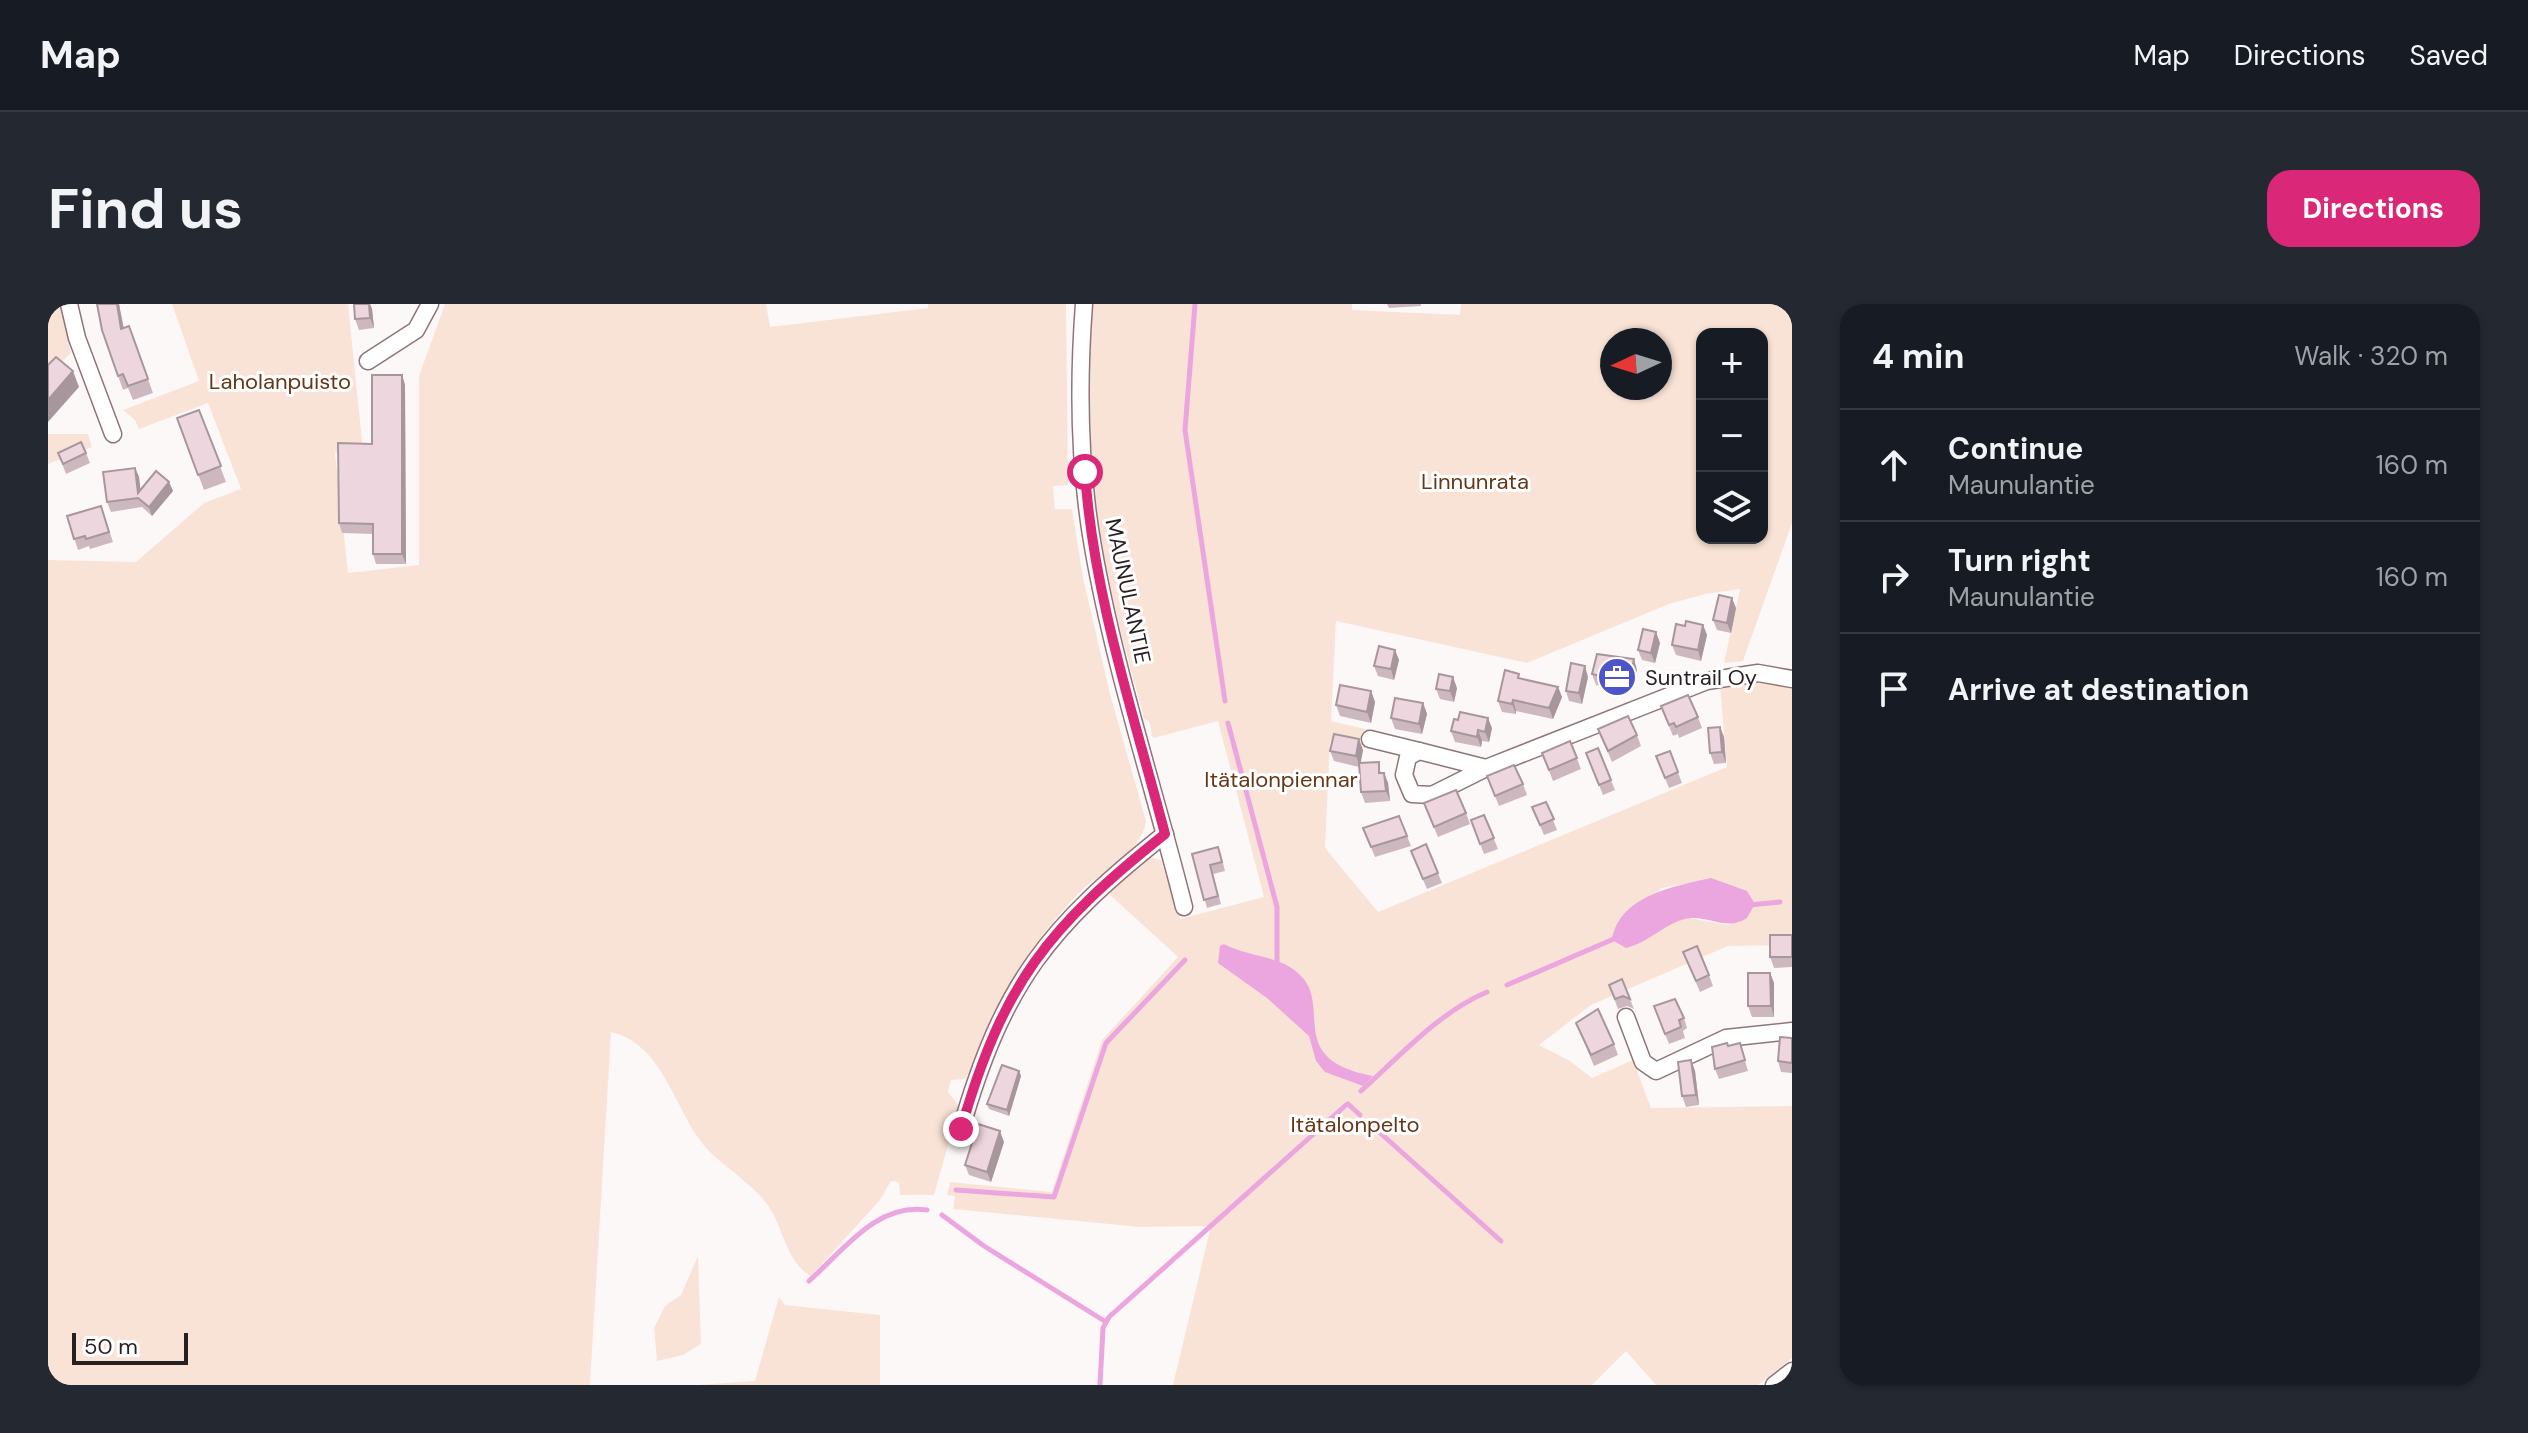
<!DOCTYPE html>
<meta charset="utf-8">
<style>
body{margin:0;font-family:"DM Sans",sans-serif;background:#242831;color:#f1f3f6}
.controls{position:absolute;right:24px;top:24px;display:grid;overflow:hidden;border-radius:16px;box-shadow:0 2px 6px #0004}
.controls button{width:72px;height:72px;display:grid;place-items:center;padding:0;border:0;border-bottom:2px solid #363941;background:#171b24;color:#f1f3f6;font:40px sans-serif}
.compass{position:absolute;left:1552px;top:24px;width:72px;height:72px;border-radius:50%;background:#171b24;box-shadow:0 2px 6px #0004;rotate:266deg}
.scale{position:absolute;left:24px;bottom:20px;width:116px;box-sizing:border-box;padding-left:8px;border:4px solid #281f20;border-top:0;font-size:22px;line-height:28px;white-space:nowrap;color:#281f20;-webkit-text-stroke:6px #fff;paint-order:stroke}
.stop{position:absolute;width:24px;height:24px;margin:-18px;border:6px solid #db2777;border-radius:50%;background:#fff}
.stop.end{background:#db2777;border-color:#fff;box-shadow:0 2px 8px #0008}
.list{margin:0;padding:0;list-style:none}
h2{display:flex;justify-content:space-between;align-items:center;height:104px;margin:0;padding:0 32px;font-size:34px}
h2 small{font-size:26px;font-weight:400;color:#9ea1a6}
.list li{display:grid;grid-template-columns:52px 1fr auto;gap:24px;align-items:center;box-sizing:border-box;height:112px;padding:0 32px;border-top:2px solid #363941}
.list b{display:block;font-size:30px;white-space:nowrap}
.list p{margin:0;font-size:26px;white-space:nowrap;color:#9ea1a6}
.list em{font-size:26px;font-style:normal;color:#9ea1a6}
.icon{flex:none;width:44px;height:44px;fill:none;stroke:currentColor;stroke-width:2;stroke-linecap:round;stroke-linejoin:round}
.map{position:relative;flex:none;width:1744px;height:1081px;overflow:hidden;border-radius:24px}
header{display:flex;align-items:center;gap:48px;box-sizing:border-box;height:112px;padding:0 40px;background:#171b24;border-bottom:2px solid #363941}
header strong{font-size:38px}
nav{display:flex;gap:44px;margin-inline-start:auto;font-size:28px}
.intro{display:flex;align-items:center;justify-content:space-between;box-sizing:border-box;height:192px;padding:0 48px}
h1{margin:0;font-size:56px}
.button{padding:20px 36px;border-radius:24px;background:#db2777;color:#fff;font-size:28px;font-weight:700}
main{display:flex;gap:48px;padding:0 48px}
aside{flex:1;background:#171b24;border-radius:24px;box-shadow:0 2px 6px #0004}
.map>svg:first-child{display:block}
</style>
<header>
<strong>Map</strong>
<nav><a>Map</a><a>Directions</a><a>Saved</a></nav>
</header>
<div class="intro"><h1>Find us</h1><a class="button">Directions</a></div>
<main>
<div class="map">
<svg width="1744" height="1081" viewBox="0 0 1744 1081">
<rect width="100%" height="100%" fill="#fdf8f8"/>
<!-- green -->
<g fill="#f9e3d7" fill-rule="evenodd">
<path d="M0 0H12L23 49 0 71Z"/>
<path d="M124 0H300L315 146 287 149 300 269 371 261V72L397 0H718L722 23 880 4V0H1018L1020 181 1005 182 1007 205H1024L1035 274 1062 390 1098 517C1094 549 1050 569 1029 591 979 643 946 702 921 768L917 775 903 776 900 788 911 802 886 891H852L851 878 843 877 832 896 763 972C740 960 736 928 723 906 709 883 680 866 661 847 626 810 618 741 563 728L542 1081H0V256L88 258 156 199 193 185 160 99 91 125 87 116 75 106 151 77Z"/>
<path d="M1043 0H1304V6L1412 11 1413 0H1744V219L1695 357 1676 359 1692 285 1657 290 1621 300 1479 359 1288 317 1283 417 1321 426 1317 444 1282 437 1277 544 1330 608 1679 463 1672 382 1711 378 1744 384V641L1680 642 1543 701 1491 741 1522 757 1544 774 1585 756 1603 804 1744 802V1054L1710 1081H1608L1578 1047 1544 1081H1125L1163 922 1092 923 905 905 907 892 899 891 902 878 1004 888 1054 736 1130 653 1061 590 1068 579 1102 553 1113 556 1132 615 1216 593 1170 417 1105 434 1101 418 1096 414C1078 347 1058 279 1049 209 1040 141 1040 69 1043 0ZM1654 30H1714V234H1654ZM1564 36H1612V84H1564ZM1636 580 1707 600 1699 614 1679 621 1641 614 1568 622 1614 584Z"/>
<path d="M0 130H40L44 143 0 160Z"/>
<path d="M650 952 653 1040 635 1051 609 1057 606 1024 617 1002 633 991Z"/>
<path d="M731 993 737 1001 832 1011V1081H649L707 1077Z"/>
</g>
<!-- water -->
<g fill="#eba6df">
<path d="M1663 574 1699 587 1707 600 1699 614C1679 627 1664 613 1643 614 1620 616 1601 639 1578 644L1564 636C1571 591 1628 582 1663 574Z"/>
<path d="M1176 640C1199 653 1231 651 1250 669 1287 701 1234 755 1325 772L1315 782 1277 768 1268 757 1261 732 1219 694 1170 659 1172 642Z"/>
</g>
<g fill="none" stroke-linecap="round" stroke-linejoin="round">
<!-- stream -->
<g stroke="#eba6df" stroke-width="5">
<path d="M1147 0 1137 126 1177 397"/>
<path d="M1180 419 1229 603V657"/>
<path d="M1701 601 1732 598"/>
<path d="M1459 681 1568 634"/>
<path d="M1313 787C1351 753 1391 708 1439 688"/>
<path d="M1300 800 1312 811"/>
<path d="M1320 818 1453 937"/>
<path d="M908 886 1006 893 1058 739 1137 656"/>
<path d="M894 911 936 942 1058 1018"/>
<path d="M761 977C796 946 828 899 879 906"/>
<path d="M1052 1081 1055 1024 1061 1013 1298 801"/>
</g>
<defs>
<g id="minor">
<path d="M21 0 29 34 65 130"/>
<path d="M1036 0C1030 79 1031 164 1045 243 1066 364 1106 483 1136 603"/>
<path d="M320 57 368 26 382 0"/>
<path d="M1322 435 1371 447"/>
<path d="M1438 464 1371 447 1360 453 1356 471 1364 490 1384 491 1438 464 1659 377 1710 369 1744 375"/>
<path d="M1578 713 1595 758 1608 767 1678 734 1744 727"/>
<path d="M913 825C955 679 1000 623 1117 530"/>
<path d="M1726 1081 1744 1067"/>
</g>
</defs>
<!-- minor casing -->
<use href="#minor" stroke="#8e7678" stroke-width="19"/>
<!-- minor -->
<use href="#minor" stroke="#fff" stroke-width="16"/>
</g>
<!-- wall -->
<g fill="#cdb8c0">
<path d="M49 0H71L76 24 81 22 105 89 85 96 80 84 75 86 54 26Z"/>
<path d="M306 0H322L324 5 326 24 311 26 307 15Z"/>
<path d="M1339 0H1373V2L1341 4Z"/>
<path d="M354 71 357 81 358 260H328L325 250V230L294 229 291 219Z"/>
<path d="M151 106 178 178 156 186 129 114Z"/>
<path d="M10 149H38L42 159 18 170Z"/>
<path d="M87 164 91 173 92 187 121 178 125 187 104 212 94 203 63 208 59 198Z"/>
<path d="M53 202 65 238 42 245 41 242 30 246 19 212Z"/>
<path d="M1688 304 1683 329 1669 326 1665 316Z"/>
<path d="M1655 321 1659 331 1653 357 1628 351 1624 341 1637 322Z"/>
<path d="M1612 339 1607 359 1594 356 1590 346Z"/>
<path d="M1347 346 1351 356 1346 376 1330 372 1326 362Z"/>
<path d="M1589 366 1585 383 1566 385 1548 381 1544 370Z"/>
<path d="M1540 373 1534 400 1521 397 1518 387Z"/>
<path d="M1473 375 1510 383 1514 393 1505 415 1468 407V410L1454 408 1450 397Z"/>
<path d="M1409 384 1406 398 1392 395 1388 385Z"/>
<path d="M1323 387 1327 398 1323 419 1292 412 1288 401Z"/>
<path d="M1375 399 1379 410 1374 430 1347 425 1343 414Z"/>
<path d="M1613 402 1650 413 1654 424 1631 434 1630 430 1625 432Z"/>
<path d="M1672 423 1676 433 1678 459 1666 460 1662 449Z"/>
<path d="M1444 424 1441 438 1434 437 1433 443 1407 438 1403 427Z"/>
<path d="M1550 425 1589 431 1593 442 1564 458Z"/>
<path d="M1522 437 1533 465 1505 477 1494 449Z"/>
<path d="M1550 444 1567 486 1555 491 1538 449Z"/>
<path d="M1315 446 1312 459 1336 469 1340 479 1342 497 1317 499 1313 488 1311 463 1286 457 1282 447Z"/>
<path d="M1622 447 1634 479 1621 484 1608 452Z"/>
<path d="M1439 472 1475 480 1479 491 1451 502Z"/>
<path d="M1498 498 1509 526 1496 531 1484 503Z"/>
<path d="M1376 499 1418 509 1422 520 1390 533Z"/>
<path d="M1436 511 1450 545 1436 550 1423 516Z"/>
<path d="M1351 512 1363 542 1327 553 1315 524Z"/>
<path d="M1378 540 1394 579 1379 585 1367 557Z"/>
<path d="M1144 550 1173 551 1177 567 1165 570 1173 600 1159 604Z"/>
<path d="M1744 631V663L1726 664 1722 653Z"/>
<path d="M1635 648 1661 671 1665 682 1652 688Z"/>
<path d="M1722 669 1726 679V713H1704L1700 702Z"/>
<path d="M1574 675 1586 705 1579 702 1570 705 1561 681Z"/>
<path d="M1606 702 1636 714 1639 724 1635 727 1637 734 1621 740Z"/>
<path d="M1528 719 1566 740 1570 751 1546 762Z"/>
<path d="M1744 734V769L1733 768 1730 757Z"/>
<path d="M1692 739 1700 767 1671 775 1667 765 1680 742Z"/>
<path d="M1643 756 1647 767 1651 801 1638 803 1634 792Z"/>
<path d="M971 767 973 772 961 812 941 805 939 800Z"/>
<path d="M956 838 943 878 921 871 917 861Z"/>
</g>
<!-- shaded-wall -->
<g fill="#a7969c">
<path d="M69 0H71L78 39 73 25Z"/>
<path d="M321 0H322L324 5 326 24 322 14Z"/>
<path d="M25 67 31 83 0 118V96Z"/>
<path d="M354 71 357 81 358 260 354 250Z"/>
<path d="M87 164 91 173 94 199 90 189Z"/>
<path d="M121 178 125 187 104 212 101 203Z"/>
<path d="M1684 294 1688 304 1683 329 1679 319Z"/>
<path d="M1655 321 1659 331 1653 357 1650 346Z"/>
<path d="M1608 328 1612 339 1607 359 1603 349Z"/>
<path d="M1347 346 1351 356 1346 376 1343 365Z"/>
<path d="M1586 355 1589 366 1585 383 1582 372Z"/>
<path d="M1537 362 1540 373 1534 400 1531 389Z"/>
<path d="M1405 373 1409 384 1406 398 1402 387Z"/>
<path d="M1510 383 1514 393 1505 415 1501 404Z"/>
<path d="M1323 387 1327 398 1323 419 1319 408Z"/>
<path d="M1465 396 1468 407V410L1464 400Z"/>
<path d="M1375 399 1379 410 1374 430 1371 420Z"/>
<path d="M1440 414 1444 424 1441 438 1437 428Z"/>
<path d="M1672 423 1676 433 1678 459 1674 448Z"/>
<path d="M1430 426 1434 437 1433 443 1429 433Z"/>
<path d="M1311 435 1315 446 1312 463 1308 452Z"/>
<path d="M1336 469 1340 479 1342 497 1338 487Z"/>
<path d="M1722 669 1726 679V713L1723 702Z"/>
<path d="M1643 756 1647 767 1651 801 1648 791Z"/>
<path d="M971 767 973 772 961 812 959 806Z"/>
<path d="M952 827 956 838 943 878 939 868Z"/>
</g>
<!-- building -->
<g fill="#eed6df" stroke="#a7969c" stroke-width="2">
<path d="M49 0H69L73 25 81 22 100 75 80 82 75 70 70 72 54 26Z"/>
<path d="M306 0H321L322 14 307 15Z"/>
<path d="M8 53 25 67 0 96V61Z"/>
<path d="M324 71H354V250H325V220L291 219 290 139 324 140Z"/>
<path d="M151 106 173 162 150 171 129 114Z"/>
<path d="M33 138 38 149 15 160 10 149Z"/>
<path d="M87 164 90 189 108 167 121 178 101 203 90 194 59 198 55 168Z"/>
<path d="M53 202 61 228 38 235 37 232 26 235 19 212Z"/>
<path d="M1671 291 1684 294 1679 319 1665 316Z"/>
<path d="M1638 317 1655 321 1650 346 1624 341 1628 320 1637 322Z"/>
<path d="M1595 325 1608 328 1603 349 1590 346Z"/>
<path d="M1331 342 1347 346 1343 365 1326 362Z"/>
<path d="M1549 350 1586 355 1582 372 1562 374 1544 370Z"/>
<path d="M1523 359 1537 362 1531 389 1518 387Z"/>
<path d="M1457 366 1471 370 1470 374 1510 383 1501 404 1465 396 1464 400 1450 397Z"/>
<path d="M1391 370 1405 373 1402 387 1388 385Z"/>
<path d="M1292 381 1323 387 1319 408 1288 401Z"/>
<path d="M1640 391 1650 413 1628 423 1626 419 1621 421 1613 402Z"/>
<path d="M1347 394 1375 399 1371 420 1343 414Z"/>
<path d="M1412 408 1440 414 1437 428 1430 426 1429 433 1403 427 1406 415 1410 416Z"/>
<path d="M1580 412 1589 431 1560 447 1550 425Z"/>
<path d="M1672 423 1674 448 1662 449 1660 424Z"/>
<path d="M1286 430 1311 435 1308 452 1282 447Z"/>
<path d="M1522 437 1529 454 1501 466 1494 449Z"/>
<path d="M1550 444 1563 476 1551 481 1538 449Z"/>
<path d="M1622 447 1630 468 1617 474 1608 452Z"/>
<path d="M1331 458V469H1336L1338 487 1313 488 1311 459Z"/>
<path d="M1466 461 1475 480 1447 492 1439 472Z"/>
<path d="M1408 486 1418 509 1386 523 1376 499Z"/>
<path d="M1498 498 1506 515 1492 521 1484 503Z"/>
<path d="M1436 511 1446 534 1432 540 1423 516Z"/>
<path d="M1351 512 1359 532 1323 543 1315 524Z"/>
<path d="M1378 540 1390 569 1375 575 1363 547Z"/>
<path d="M1170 543 1174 558 1162 561 1170 592 1156 596 1144 550Z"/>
<rect x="1722" y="631" width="22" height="22"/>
<path d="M1649 642 1661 671 1648 677 1635 648Z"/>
<path d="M1700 669H1722L1723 702H1700Z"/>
<path d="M1574 675 1582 695 1575 692 1567 695 1561 681Z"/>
<path d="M1627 695 1636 714 1631 716 1633 723 1617 730 1606 702Z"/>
<path d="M1550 705 1566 740 1543 751 1528 719Z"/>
<path d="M1732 733 1744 734V759L1730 757Z"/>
<path d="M1679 739 1680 742 1692 739 1697 756 1667 765 1664 743Z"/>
<path d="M1643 756 1648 791 1634 792 1630 758Z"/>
<path d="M954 761 971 767 959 806 939 800Z"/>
<path d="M930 820 952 827 939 868 917 861Z"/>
</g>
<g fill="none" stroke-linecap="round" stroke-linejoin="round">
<!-- route -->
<path stroke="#db2777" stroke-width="10" d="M913 825C955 679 1000 623 1117 530 1086 411 1045 291 1037 168"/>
</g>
<!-- icons -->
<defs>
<symbol id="office-disc" viewBox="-11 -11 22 22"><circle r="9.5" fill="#4d55cb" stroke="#fff"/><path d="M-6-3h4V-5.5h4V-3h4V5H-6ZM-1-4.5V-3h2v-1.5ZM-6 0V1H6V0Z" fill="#fff"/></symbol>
</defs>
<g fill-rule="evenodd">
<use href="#office-disc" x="1547" y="351" width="44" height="44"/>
</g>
<g text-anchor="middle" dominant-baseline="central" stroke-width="6" stroke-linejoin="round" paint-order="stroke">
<!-- park labels -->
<g font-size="22" fill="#673615" stroke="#fff">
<text x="232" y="77">Laholanpuisto</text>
<text x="1427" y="177">Linnunrata</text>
<text x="1233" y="475">Itätalonpiennar</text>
<text x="1307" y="820">Itätalonpelto</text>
</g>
<!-- street labels -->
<g font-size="22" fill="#281f20" stroke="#fff">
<text transform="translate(1080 287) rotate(78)">MAUNULANTIE</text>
</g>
<!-- poi labels -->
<g font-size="22" fill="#281f20" stroke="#fff" text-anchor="start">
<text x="1597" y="373">Suntrail Oy</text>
</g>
</g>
</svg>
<div class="controls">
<button>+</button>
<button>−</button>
<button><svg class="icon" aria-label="layers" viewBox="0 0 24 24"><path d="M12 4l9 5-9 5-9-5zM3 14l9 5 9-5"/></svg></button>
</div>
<svg class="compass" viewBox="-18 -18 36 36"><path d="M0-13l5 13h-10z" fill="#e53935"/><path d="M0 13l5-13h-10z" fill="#9ea1a6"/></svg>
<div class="scale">50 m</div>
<div class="stop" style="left:1037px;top:168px"></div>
<div class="stop end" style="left:913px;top:825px"></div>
</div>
<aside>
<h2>4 min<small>Walk · 320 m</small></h2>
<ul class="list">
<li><svg class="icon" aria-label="ahead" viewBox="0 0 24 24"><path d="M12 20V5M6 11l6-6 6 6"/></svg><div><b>Continue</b><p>Maunulantie</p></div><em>160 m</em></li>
<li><svg class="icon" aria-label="right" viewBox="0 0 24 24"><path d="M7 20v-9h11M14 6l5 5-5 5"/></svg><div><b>Turn right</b><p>Maunulantie</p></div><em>160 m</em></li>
<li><svg class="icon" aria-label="arrive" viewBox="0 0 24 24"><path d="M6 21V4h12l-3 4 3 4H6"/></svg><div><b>Arrive at destination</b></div></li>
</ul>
</aside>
</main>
